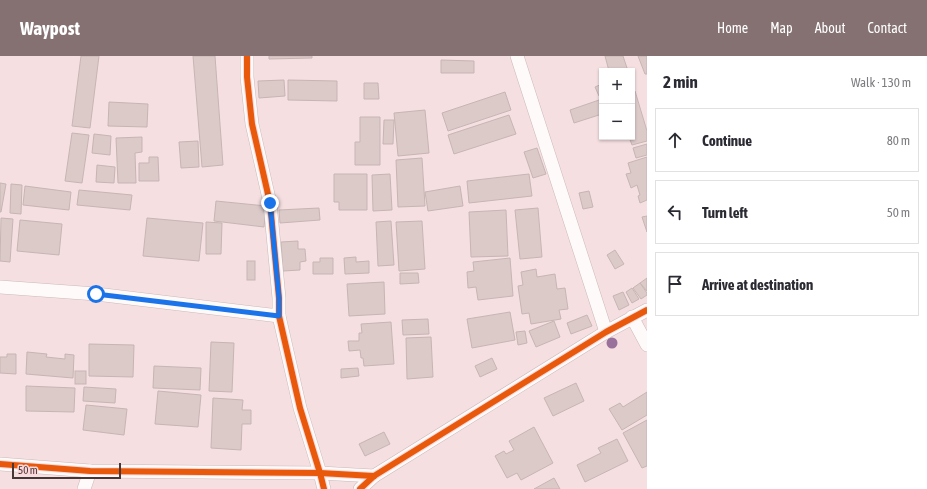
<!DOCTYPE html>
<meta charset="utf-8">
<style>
body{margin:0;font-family:"Asap Condensed",sans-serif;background:#f2f2f3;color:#2b2b33}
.controls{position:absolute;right:12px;top:12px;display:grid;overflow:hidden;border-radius:0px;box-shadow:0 1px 3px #0004}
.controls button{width:36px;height:36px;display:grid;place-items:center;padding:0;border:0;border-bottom:1px solid #e1e1e2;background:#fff;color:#2b2b33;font:20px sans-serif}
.scale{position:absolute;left:12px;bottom:10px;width:109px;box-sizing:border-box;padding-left:4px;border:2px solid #483637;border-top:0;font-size:11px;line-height:14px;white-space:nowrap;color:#483637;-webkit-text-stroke:3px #fdd7d9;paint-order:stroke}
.stop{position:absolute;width:12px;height:12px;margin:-9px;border:3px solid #1a73e8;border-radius:50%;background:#fff}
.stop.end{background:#1a73e8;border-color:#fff;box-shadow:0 1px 4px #0008}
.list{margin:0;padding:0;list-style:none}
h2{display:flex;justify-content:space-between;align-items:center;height:52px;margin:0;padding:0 16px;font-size:17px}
h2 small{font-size:13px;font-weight:400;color:#7c7c81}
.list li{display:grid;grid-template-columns:26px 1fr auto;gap:12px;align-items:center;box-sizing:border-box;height:64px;margin:0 8px 8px;padding:0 8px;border:1px solid #e1e1e2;border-radius:0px}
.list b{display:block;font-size:15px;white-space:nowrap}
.list em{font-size:13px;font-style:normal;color:#7c7c81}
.icon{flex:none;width:22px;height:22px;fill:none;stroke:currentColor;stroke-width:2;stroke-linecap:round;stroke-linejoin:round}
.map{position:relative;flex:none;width:647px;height:433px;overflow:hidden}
header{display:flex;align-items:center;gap:24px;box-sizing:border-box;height:56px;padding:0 20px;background:#857172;color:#fff}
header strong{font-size:19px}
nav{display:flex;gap:22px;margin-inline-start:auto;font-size:14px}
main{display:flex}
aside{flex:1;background:#fff}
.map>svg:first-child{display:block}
</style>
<header>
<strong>Waypost</strong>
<nav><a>Home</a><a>Map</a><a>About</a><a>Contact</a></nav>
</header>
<main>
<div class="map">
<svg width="647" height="433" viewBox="0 0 647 433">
<rect width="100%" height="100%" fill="#f5dfe1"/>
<!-- building -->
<g fill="#dccac9" stroke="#c7b5b4">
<path d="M81 0H99L90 72 72 70Z"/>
<path d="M193 0H215L223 109 202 111Z"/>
<path d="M269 0H312V2L269 3Z"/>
<path d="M605 0H623L628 15H609Z"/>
<path d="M638 0H647V18H645Z"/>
<path d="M441 4 474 5V17H441Z"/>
<path d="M284 24 285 40 259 42 258 25Z"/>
<path d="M288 24 337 25V45L288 44Z"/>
<path d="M364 27H378L379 43H364Z"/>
<path d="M602 28V39L599 40 595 31Z"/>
<path d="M635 35 647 75V85L632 89 629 81H632V36Z"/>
<path d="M505 36 511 54 448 75 442 57Z"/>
<path d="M602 43V58L574 67 570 54Z"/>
<path d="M109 46 148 48 147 71 108 70Z"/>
<path d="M425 54 429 97 398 100 394 57Z"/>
<path d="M509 59 516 78 454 98 448 79Z"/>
<path d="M360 61H380V109H355V86H360Z"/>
<path d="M384 64H394L393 88H383Z"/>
<path d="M72 77 89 79 82 127 65 125Z"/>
<path d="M94 78 111 80 110 99 92 97Z"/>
<path d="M142 81V96L135 97 136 127H118L116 82Z"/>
<path d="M198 85 199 111 181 112 179 86Z"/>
<path d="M647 88V99L636 102 633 92Z"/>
<path d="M537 92 546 118 533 122 524 96Z"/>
<path d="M149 101H158L159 125H139V107H149Z"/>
<path d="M647 101V144L640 147 638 140 640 139 637 129 631 132 626 118 631 117 628 107Z"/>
<path d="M422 102 425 150 398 151 396 104Z"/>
<path d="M97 109 115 111 114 127 96 126Z"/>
<path d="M334 118H367V154H339V146H334Z"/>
<path d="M390 118 392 154 373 155 372 119Z"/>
<path d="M529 118 532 140 469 147 467 125Z"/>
<path d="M0 127 6 128 1 156H0Z"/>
<path d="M11 128 22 129 21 158 10 157Z"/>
<path d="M25 130 71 136 69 154 23 149Z"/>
<path d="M460 130 463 150 428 155 425 136Z"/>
<path d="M79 134 132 139 130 154 77 149Z"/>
<path d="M589 135 593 151 583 153 579 137Z"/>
<path d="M216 145 266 150 264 171 214 165Z"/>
<path d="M319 152 320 164 280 167 279 154Z"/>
<path d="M538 152 542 201 520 203 515 154Z"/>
<path d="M506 154 508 200 471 201 469 156Z"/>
<path d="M647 160V176L642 161Z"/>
<path d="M1 162 13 163 10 206 0 205Z"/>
<path d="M147 162 203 167 199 205 143 200Z"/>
<path d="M20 164 62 168 59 199 17 195Z"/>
<path d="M391 165 394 209 378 210 376 166Z"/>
<path d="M422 165 425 213 399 215 396 166Z"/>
<path d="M206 166 222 167 221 198H206Z"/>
<path d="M298 185V193H305L306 205 300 206V214L283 215 281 186Z"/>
<path d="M615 194 624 208 615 213 607 199Z"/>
<path d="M356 201V206L369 205V217L345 218 344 202Z"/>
<path d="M320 202H333V218H313V206H320Z"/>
<path d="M510 202 513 240 478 244 476 231 468 232 467 216 474 215 473 206Z"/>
<rect x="247" y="205" width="8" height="19"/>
<path d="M536 213 537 221 555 218 557 233 565 232 568 253 559 254 561 263 531 268 529 257 522 258 518 230 523 229 521 216Z"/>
<path d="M400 217H418L419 227 400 228Z"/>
<path d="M647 222V235L640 227Z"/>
<path d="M384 226 385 258 349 260 347 228Z"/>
<path d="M640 227 647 237V239L641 243 633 232Z"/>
<path d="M632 232 639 243 632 247 626 236Z"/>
<path d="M623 236 629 249 619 254 613 240Z"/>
<path d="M510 256 515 284 472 292 467 263Z"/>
<path d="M587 259 592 270 571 278 567 267Z"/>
<path d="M428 263 429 278 403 279 402 264Z"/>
<path d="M554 265 560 281 536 291 529 275Z"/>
<path d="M391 266 394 308 364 310 363 302H361L360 294 349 295 348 285H359V277H362L361 268Z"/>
<path d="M525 275 527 287 518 289 516 276Z"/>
<path d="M431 281 433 321 407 323 406 282Z"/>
<path d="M211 286 234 287 232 336 209 335Z"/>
<path d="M89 288 134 289 133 321 89 320Z"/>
<path d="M27 296 47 298 46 301 65 303V298L74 299 73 322 26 318Z"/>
<path d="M7 298H16V318L0 317V301H7Z"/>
<path d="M492 302 497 313 480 321 475 310Z"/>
<path d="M154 310 201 312 200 334 153 332Z"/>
<path d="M358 312 359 320 341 322V313Z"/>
<rect x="75" y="315" width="11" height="13"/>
<path d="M576 327 584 345 553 360 544 342Z"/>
<path d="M26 330 75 332 74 356 26 355Z"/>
<path d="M84 331 116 333 115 347 83 345Z"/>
<path d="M158 335 201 339 198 371 155 368Z"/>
<path d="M647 336V359L622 374 609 353 620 347 623 351Z"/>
<path d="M213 342 243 344 242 354H251V368H242L241 394 211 392Z"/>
<path d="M86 349 127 353 124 379 83 374Z"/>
<path d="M647 364V410L642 412 623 377Z"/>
<path d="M534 371 553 407 521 424 517 417 507 422 495 400 504 395 506 398 514 394 509 385Z"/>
<path d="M384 376 390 388 365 400 359 388Z"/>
<path d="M617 383 628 405 585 426 577 409 601 397 598 392Z"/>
<path d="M554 422 560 433H534Z"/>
</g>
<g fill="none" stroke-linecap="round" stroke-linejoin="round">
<defs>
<g id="minor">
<path d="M247 0V21L252 68 270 147 279 242V260L300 352 320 417 324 433"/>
<path d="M517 0 606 276"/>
<path d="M0 231 96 238 279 260"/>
<path d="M632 261 647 289"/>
<path d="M0 408 90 415 320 417 374 420"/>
<path d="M84 433 90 415"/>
<path d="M360 433 374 420 606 276 647 254"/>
</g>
</defs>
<!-- minor casing -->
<use href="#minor" stroke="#ccb9ba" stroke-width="14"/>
<!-- minor -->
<use href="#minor" stroke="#fefafa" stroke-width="13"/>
<defs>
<g id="cycleway">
<path d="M247 0V21L252 68 270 147 279 242V260L300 352 320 417 324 433"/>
<path d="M0 408 90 415 320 417 374 420"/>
<path d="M360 433 374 420 606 276 647 254"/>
</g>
</defs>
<!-- cycleway casing -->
<use href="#cycleway" stroke="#fdd7d9" stroke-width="8"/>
<!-- cycleway -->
<use href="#cycleway" stroke="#e8590c" stroke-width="6"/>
</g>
<!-- trees -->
<circle fill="#99729c" cx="612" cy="287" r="5.5"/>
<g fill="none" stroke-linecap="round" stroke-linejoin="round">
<!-- route -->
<path stroke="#1a73e8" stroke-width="5" d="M96 238 279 260V242L270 147"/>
</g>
</svg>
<div class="controls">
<button>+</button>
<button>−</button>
</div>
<div class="scale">50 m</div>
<div class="stop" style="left:96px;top:238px"></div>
<div class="stop end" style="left:270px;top:147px"></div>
</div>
<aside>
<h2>2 min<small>Walk · 130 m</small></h2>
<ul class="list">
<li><svg class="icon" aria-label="ahead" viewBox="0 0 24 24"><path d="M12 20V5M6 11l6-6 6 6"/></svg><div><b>Continue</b></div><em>80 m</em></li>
<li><svg class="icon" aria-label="left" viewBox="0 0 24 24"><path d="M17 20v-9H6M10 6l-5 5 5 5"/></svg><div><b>Turn left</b></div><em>50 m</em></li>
<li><svg class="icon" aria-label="arrive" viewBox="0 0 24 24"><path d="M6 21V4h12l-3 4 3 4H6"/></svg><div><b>Arrive at destination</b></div></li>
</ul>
</aside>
</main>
